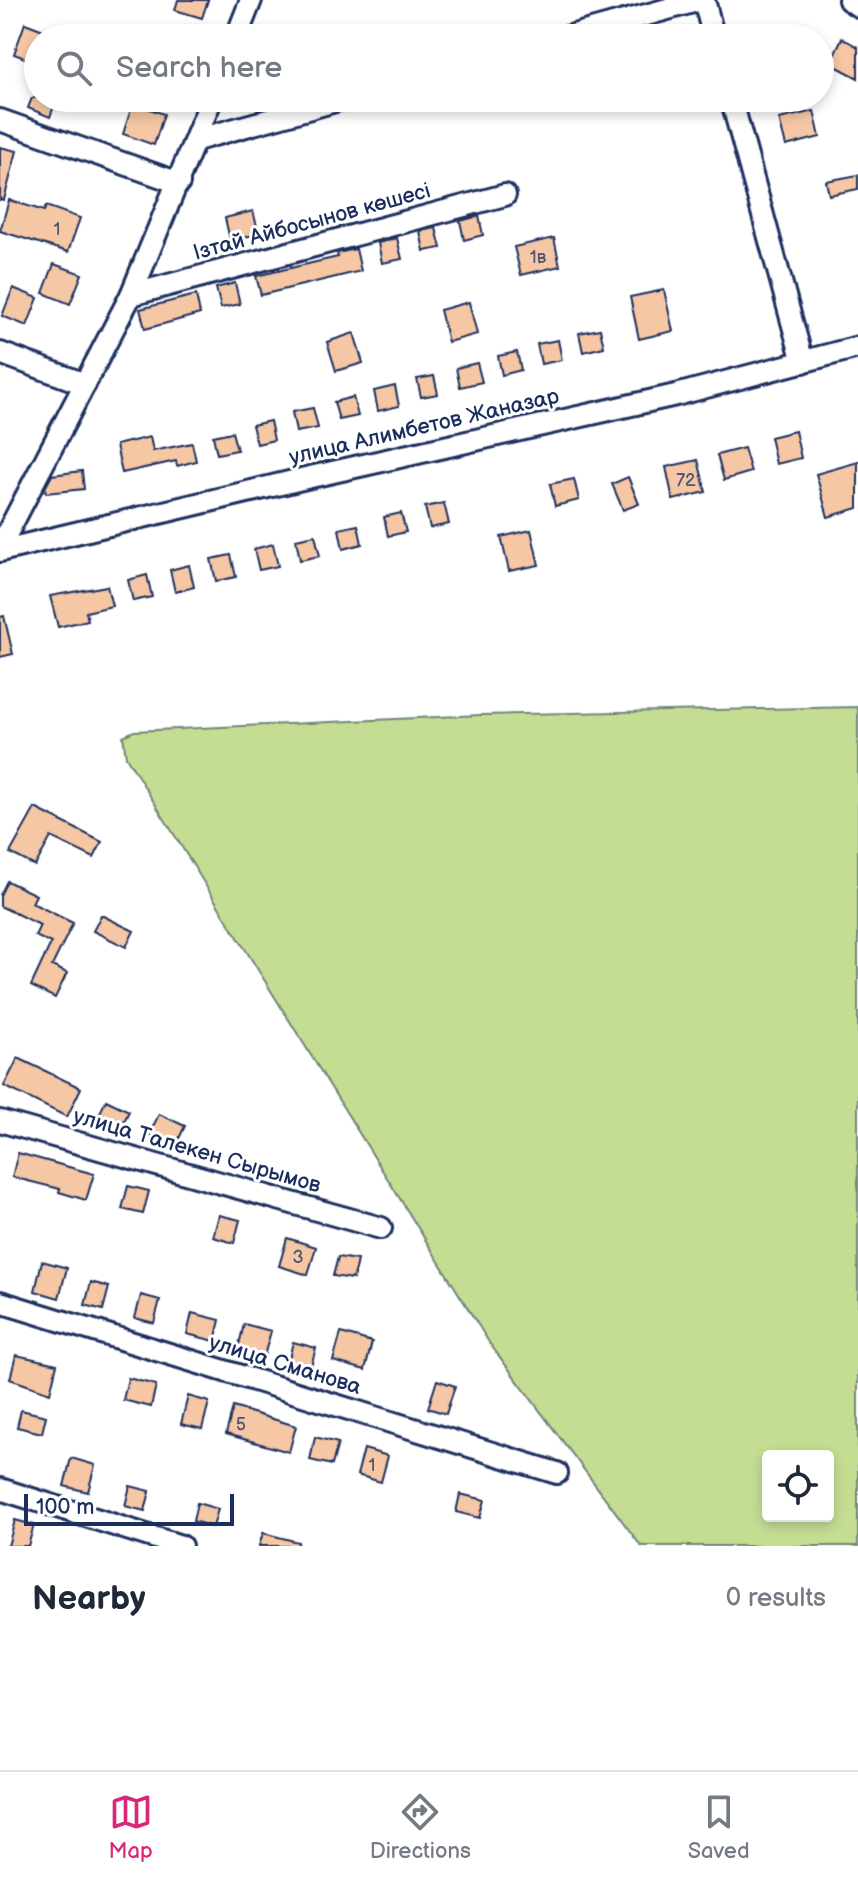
<!DOCTYPE html>
<meta charset="utf-8">
<style>
body{margin:0;font-family:"Balsamiq Sans",sans-serif;background:#f6f6f7;color:#1f2937}
.controls{position:absolute;right:24px;bottom:24px;display:grid;overflow:hidden;border-radius:8px;box-shadow:0 4px 12px #0003}
.controls button{width:72px;height:72px;display:grid;place-items:center;padding:0;border:0;border-bottom:2px solid #e0e1e3;background:#fff;color:#1f2937;font:40px sans-serif}
.scale{position:absolute;left:24px;bottom:20px;width:210px;box-sizing:border-box;padding-left:8px;border:4px solid #1b2f5e;border-top:0;font-size:22px;line-height:28px;white-space:nowrap;color:#1b2f5e;-webkit-text-stroke:6px #fff;paint-order:stroke}
.list{margin:0;padding:0;list-style:none}
h2{display:flex;justify-content:space-between;align-items:center;height:104px;margin:0;padding:0 32px;font-size:34px}
h2 small{font-size:26px;font-weight:400;color:#747a83}
.icon{flex:none;width:44px;height:44px;fill:none;stroke:currentColor;stroke-width:2;stroke-linecap:round;stroke-linejoin:round}
.map{position:relative;flex:none;width:858px;height:1546px;overflow:hidden}
.search{position:absolute;background:#fff;box-shadow:0 4px 12px #0003;left:24px;right:24px;top:24px;height:88px;display:flex;align-items:center;gap:20px;box-sizing:border-box;padding:0 28px;border-radius:44px;color:#747a83;font-size:30px}
.sheet{height:224px;background:#fff}
nav{display:flex;justify-content:space-around;align-items:center;box-sizing:border-box;height:112px;border-top:2px solid #e0e1e3;background:#fff;font-size:22px;color:#747a83}
nav a{display:grid;justify-items:center;gap:4px}
nav .on{color:#db2777}
.map>svg:first-child{display:block}
</style>
<div class="map">
<svg width="858" height="1546" viewBox="0 0 858 1546">
<rect width="100%" height="100%" fill="#fff"/>
<filter id="ink" filterUnits="userSpaceOnUse"><feTurbulence type="fractalNoise" baseFrequency=".0125" numOctaves="2"/><feDisplacementMap in="SourceGraphic" scale="16" xChannelSelector="R" yChannelSelector="G"/><feConvolveMatrix kernelMatrix="1 2 1 2 8 2 1 2 1" color-interpolation-filters="sRGB"/></filter>
<g filter="url(#ink)">
<!-- green -->
<path fill="#c4dd93" stroke="#708678" stroke-width="2" fill-rule="evenodd" d="M858 707V1546H641L490 1344 126 757 123 736 134 731 481 715ZM768 1456H828V1516H768Z"/>
<!-- building -->
<g fill="#f5c7a4" stroke="#1b2f5e" stroke-width="2">
<path d="M178 0H208L202 18 175 10Z"/>
<path d="M25 23 62 37 38 38V63L14 54Z"/>
<path d="M842 38 858 47V78L830 63Z"/>
<path d="M32 98H57L50 117 28 108Z"/>
<path d="M133 103 164 114 154 145 123 134Z"/>
<path d="M814 111 820 137 786 146 779 119Z"/>
<path d="M0 147 17 151 4 200H0Z"/>
<path d="M858 175V189L829 195 826 181Z"/>
<path d="M9 200 44 211 46 206 80 218 68 252 0 231Z"/>
<path d="M253 211 259 234 230 240 225 218Z"/>
<path d="M479 216 483 235 464 240 460 221Z"/>
<path d="M436 228 441 248 424 251 420 231Z"/>
<path d="M397 238 402 259 382 263 378 243Z"/>
<path d="M554 238 560 266 521 275 514 247Z"/>
<path d="M356 249 361 271 261 295 256 276 338 257 337 253Z"/>
<path d="M54 264 82 274 70 304 43 293Z"/>
<path d="M235 283 240 304 221 308 216 288Z"/>
<path d="M13 288 38 298 27 326 2 316Z"/>
<path d="M664 290 673 331 639 339 630 297Z"/>
<path d="M196 295 200 314 145 329 140 309Z"/>
<path d="M469 302 477 334 448 342 440 310Z"/>
<path d="M600 329 604 347 583 352 579 333Z"/>
<path d="M354 333 363 363 336 371 327 342Z"/>
<path d="M558 340 562 360 541 364 537 344Z"/>
<path d="M517 352 521 370 502 375 498 356Z"/>
<path d="M477 363 482 382 460 387 456 368Z"/>
<path d="M434 376 438 394 421 397 417 379Z"/>
<path d="M395 386 399 406 378 411 374 391Z"/>
<path d="M353 397 358 416 339 420 334 402Z"/>
<path d="M313 408 318 428 296 432 292 412Z"/>
<path d="M270 421 274 440 257 444 252 425Z"/>
<path d="M795 431 801 458 776 464 770 437Z"/>
<path d="M232 432 237 450 217 454 213 436Z"/>
<path d="M150 437 153 451 192 443 196 461 177 466 176 461 122 473 116 445Z"/>
<path d="M744 448 751 472 724 480 717 455Z"/>
<path d="M698 460 706 492 673 500 666 467Z"/>
<path d="M858 462V508L828 517 816 474Z"/>
<path d="M82 471 84 489 46 493 45 488 52 475Z"/>
<path d="M628 477 639 504 623 510 612 484Z"/>
<path d="M574 479 579 500 555 506 550 484Z"/>
<path d="M444 503 449 524 430 528 425 507Z"/>
<path d="M401 513 406 532 388 536 384 517Z"/>
<path d="M358 525 362 544 343 549 339 529Z"/>
<path d="M531 530 539 565 509 571 501 537Z"/>
<path d="M315 535 320 556 300 560 296 539Z"/>
<path d="M273 544 278 566 259 570 254 549Z"/>
<path d="M231 555 236 577 216 581 211 559Z"/>
<path d="M189 565 194 587 175 592 170 570Z"/>
<path d="M147 575 152 597 133 601 128 580Z"/>
<path d="M107 586 112 606 86 612 88 620 58 627 50 596Z"/>
<path d="M4 616 13 654 0 657V617Z"/>
<path d="M35 808 102 842 94 858 51 837 35 866 10 853Z"/>
<path d="M7 881 36 895 32 903 73 923 52 966 67 973 55 998 31 986 51 943 35 936 40 925 0 906V895Z"/>
<path d="M101 915 134 931 126 947 93 931Z"/>
<path d="M18 1058 81 1088 67 1117 4 1086Z"/>
<path d="M106 1100 129 1111 120 1130 97 1119Z"/>
<path d="M159 1114 185 1126 175 1147 149 1135Z"/>
<path d="M18 1153 94 1174 86 1200 59 1192 60 1189 12 1177Z"/>
<path d="M128 1186 149 1191 143 1214 122 1209Z"/>
<path d="M219 1215 240 1220 234 1243 213 1237Z"/>
<path d="M287 1238 316 1247 308 1275 279 1266Z"/>
<path d="M338 1257 357 1260 353 1279 333 1276Z"/>
<path d="M42 1261 67 1268 59 1298 35 1291Z"/>
<path d="M91 1282 109 1287 103 1310 85 1305Z"/>
<path d="M141 1295 160 1300 154 1323 135 1318Z"/>
<path d="M192 1313 220 1320 215 1341 187 1334Z"/>
<path d="M244 1324 271 1331 264 1356 238 1349Z"/>
<path d="M341 1333 372 1342 365 1370 333 1361Z"/>
<path d="M293 1342 316 1348 309 1373 287 1367Z"/>
<path d="M16 1355 57 1364 50 1393 10 1379Z"/>
<path d="M128 1378 156 1385 151 1407 123 1400Z"/>
<path d="M437 1380 455 1386 446 1414 428 1408Z"/>
<path d="M188 1396 209 1402 202 1429 181 1424Z"/>
<path d="M233 1407 296 1426 289 1452 226 1434Z"/>
<path d="M21 1410 46 1416 42 1433 17 1427Z"/>
<path d="M315 1437 338 1443 332 1465 310 1460Z"/>
<path d="M364 1449 388 1456 381 1482 357 1475Z"/>
<path d="M71 1458 95 1465 88 1492 64 1486Z"/>
<path d="M130 1486 150 1491 145 1511 125 1506Z"/>
<path d="M460 1494 485 1500 480 1518 456 1512Z"/>
<path d="M197 1503 218 1509 213 1527 193 1521Z"/>
<path d="M15 1520 34 1525 28 1546H8Z"/>
<path d="M263 1533 298 1542V1546H259Z"/>
</g>
<g fill="none" stroke-linecap="round" stroke-linejoin="round">
<defs>
<g id="minor">
<path d="M704 0 714 38"/>
<path d="M849 0 858 6"/>
<path d="M236 38 251 0"/>
<path d="M563 38 700 0"/>
<path d="M731 98 803 362"/>
<path d="M0 120 179 183"/>
<path d="M196 140 346 98"/>
<path d="M131 295 505 195"/>
<path d="M0 353 85 384"/>
<path d="M0 547 131 295 212 98"/>
<path d="M0 551 306 478 676 395 858 347"/>
<path d="M0 1121 381 1228"/>
<path d="M0 1302 557 1473"/>
<path d="M0 1489 181 1546"/>
</g>
</defs>
<!-- minor casing -->
<use href="#minor" stroke="#1b2f5e" stroke-width="26"/>
<!-- minor -->
<use href="#minor" stroke="#fff" stroke-width="20"/>
</g>
</g>
<g text-anchor="middle" dominant-baseline="central" stroke-width="6" stroke-linejoin="round" paint-order="stroke">
<!-- number labels -->
<g font-size="18" fill="#525570">
<text x="57" y="229">1</text>
<text x="538" y="257">1в</text>
<text x="686" y="480">72</text>
<text x="298" y="1257">3</text>
<text x="241" y="1424">5</text>
<text x="372" y="1465">1</text>
</g>
<!-- street labels -->
<g font-size="22" fill="#1b2f5e" stroke="#fff">
<text transform="translate(312 222) rotate(-15)">Ізтай Айбосынов көшесі</text>
<text transform="translate(424 427) rotate(-13)">улица Алимбетов Жаназар</text>
<text transform="translate(197 1151) rotate(16)">улица Талекен Сырымов</text>
<text transform="translate(285 1365) rotate(17)">улица Сманова</text>
</g>
</g>
</svg>
<div class="controls">
<button><svg class="icon" aria-label="locate" viewBox="0 0 24 24"><circle cx="12" cy="12" r="6"/><path d="M12 2v4M12 18v4M2 12h4M18 12h4"/></svg></button>
</div>
<div class="scale">100 m</div>
<div class="search"><svg class="icon" aria-label="search" viewBox="0 0 24 24"><circle cx="10" cy="10" r="6"/><path d="M15 15l6 6"/></svg>Search here</div>
</div>
<section class="sheet">
<h2>Nearby<small>0 results</small></h2>
<ul class="list">
</ul>
</section>
<nav>
<a class="on"><svg class="icon" aria-label="map" viewBox="0 0 24 24"><path d="M3 6l6-2 6 2 6-2v14l-6 2-6-2-6 2zM9 4v14M15 6v14"/></svg>Map</a>
<a><svg class="icon" aria-label="directions" viewBox="0 0 24 24"><path d="M12 3l9 9-9 9-9-9zM9 14v-3h6M13 9l2 2-2 2"/></svg>Directions</a>
<a><svg class="icon" aria-label="saved" viewBox="0 0 24 24"><path d="M7 4h10v16l-5-4-5 4z"/></svg>Saved</a>
</nav>
